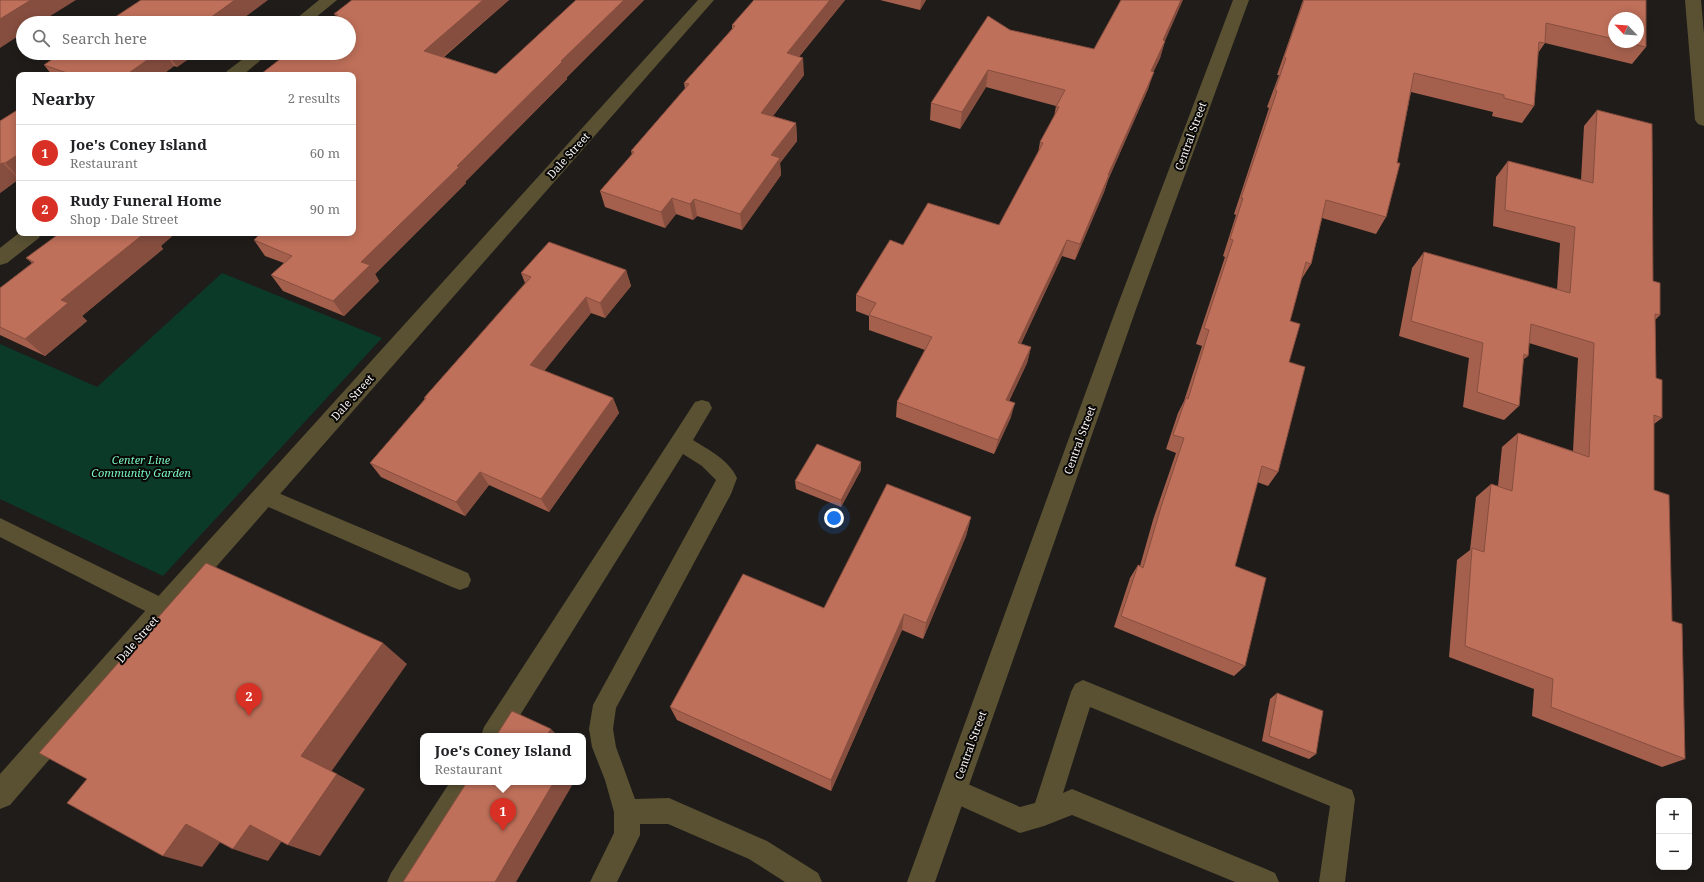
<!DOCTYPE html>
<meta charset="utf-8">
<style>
body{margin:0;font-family:"Noto Serif",serif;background:#f6f6f6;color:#202124}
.controls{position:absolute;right:12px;bottom:12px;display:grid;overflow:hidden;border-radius:8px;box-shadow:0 2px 10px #0003}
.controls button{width:36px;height:36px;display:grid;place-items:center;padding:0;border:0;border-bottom:1px solid #e0e0e0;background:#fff;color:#202124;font:20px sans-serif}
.compass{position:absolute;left:1608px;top:12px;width:36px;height:36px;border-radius:50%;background:#fff;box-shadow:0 2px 10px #0003;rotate:295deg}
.you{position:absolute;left:834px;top:518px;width:14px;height:14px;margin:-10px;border:3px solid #fff;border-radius:50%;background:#1a73e8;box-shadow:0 0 0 6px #1a73e833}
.badge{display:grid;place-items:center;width:26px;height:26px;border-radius:50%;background:#d93025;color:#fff;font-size:13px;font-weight:700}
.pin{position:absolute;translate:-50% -33px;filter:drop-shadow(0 1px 2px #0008)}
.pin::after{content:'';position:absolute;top:21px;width:14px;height:12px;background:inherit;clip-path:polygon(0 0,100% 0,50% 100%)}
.popup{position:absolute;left:420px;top:733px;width:166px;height:52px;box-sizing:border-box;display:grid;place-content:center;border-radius:8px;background:#fff;filter:drop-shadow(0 1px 3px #0005);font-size:13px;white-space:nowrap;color:#757577}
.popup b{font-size:15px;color:#202124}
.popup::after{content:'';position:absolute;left:50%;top:100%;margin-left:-8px;border:8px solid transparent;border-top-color:#fff}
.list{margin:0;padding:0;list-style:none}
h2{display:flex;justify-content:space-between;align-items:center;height:52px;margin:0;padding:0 16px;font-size:17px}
h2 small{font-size:13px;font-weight:400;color:#757577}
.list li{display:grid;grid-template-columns:26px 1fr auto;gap:12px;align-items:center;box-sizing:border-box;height:56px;padding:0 16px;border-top:1px solid #e0e0e0}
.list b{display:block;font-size:15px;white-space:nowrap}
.list p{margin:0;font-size:13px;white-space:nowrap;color:#757577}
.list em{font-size:13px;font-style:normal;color:#757577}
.icon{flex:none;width:22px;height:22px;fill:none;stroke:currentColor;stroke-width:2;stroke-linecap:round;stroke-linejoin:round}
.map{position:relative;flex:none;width:1704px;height:882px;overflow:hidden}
.search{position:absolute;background:#fff;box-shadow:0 2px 10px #0003;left:16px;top:16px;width:340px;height:44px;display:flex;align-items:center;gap:10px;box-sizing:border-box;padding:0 14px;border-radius:22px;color:#757577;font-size:15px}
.panel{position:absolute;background:#fff;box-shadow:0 2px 10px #0003;left:16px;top:72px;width:340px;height:164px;border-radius:8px}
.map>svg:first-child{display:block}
</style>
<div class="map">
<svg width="1704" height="882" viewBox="0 0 1704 882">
<rect width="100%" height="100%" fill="#201c1a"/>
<!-- green -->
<path fill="#0b3a29" d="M222 273 382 338 163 576 0 499V344L97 387Z"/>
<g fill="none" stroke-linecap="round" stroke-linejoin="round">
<!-- service -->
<g fill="#595132" fill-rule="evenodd">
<path d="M702 400 709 402 712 408 693 440C709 450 729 460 737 478L731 494 616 708 613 729 616 747 635 799 669 798 767 841 818 873 822 882H785L749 859 668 824H640V835L617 882H590L614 833V812L605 780 592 747 589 729 593 705 716 480 702 466 683 454 507 736H481L484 727 695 402Z"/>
<path d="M264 487 468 573 471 580 468 587 460 590 452 587 257 502 254 496 257 490Z"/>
<path d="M0 518 171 602 174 609 171 616 163 619 155 616 0 537Z"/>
<path d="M1083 680 1352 790 1355 799 1345 882H1319L1330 806 1090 707 1063 793 1072 789 1266 869 1275 873 1279 882H1235L1072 815 1044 826 1020 833 945 799 942 790 945 781 954 778 1020 807 1035 803 1071 692 1075 684Z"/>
<path d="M450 782H476L473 791 415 882H387L391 873Z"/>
</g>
<!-- minor -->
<g fill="#595132" fill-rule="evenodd">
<path d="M319 0H337L309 23H291Z"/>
<path d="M698 0H714L172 617 10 805 0 809V774L154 601Z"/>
<path d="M1233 0H1249L1135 312 935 882H907L1115 312Z"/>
<path d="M1685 0H1701L1704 34V126L1698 124 1695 120Z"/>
<path d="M251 53H269L243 75H225L227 71Z"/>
<path d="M19 233H41L39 238 7 263 0 265V248Z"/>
</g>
</g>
<!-- wall -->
<g fill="#a4604d" fill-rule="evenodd">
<path d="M352 0H509L444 57 496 74 576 0H644L567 77V79L465 182 466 183 375 274 379 281 344 316 283 291 271 275 284 263 265 256 254 240 353 233V75H262L261 74 336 16 334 14Z"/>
<path d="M845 0 799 57 804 75 773 116 796 123 797 141 780 163 781 175 742 230 697 216 693 220 676 214 665 228 605 207 600 191 632 155 631 151 685 89 684 83 732 29V25Z"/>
<path d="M880 0H926L920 10Z"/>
<path d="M1303 0H1646V47L1632 64 1545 43 1538 53 1534 106 1522 123 1492 116 1493 112 1411 92 1386 217 1376 234 1322 218 1311 264 1301 280 1290 321 1289 362 1278 472 1268 486 1257 482 1235 566 1245 666 1234 676 1114 627 1130 578 1138 565 1140 566 1153 520 1176 453 1166 449 1178 413 1184 401 1202 346 1196 344 1225 257 1223 256 1236 215 1234 214 1269 108 1267 107 1279 75H1277ZM1614 18 1638 42H1614Z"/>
<path d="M1010 30 1094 49 1165 41 1160 58 1153 72 1148 89 1108 180 1104 192 1075 260 1062 256 1021 344 1031 347 1027 363 1009 401 1011 417 994 454 896 417 897 402 925 350 869 330V316L856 311V295L903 245 999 225 1038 153 1040 142 1054 117 1056 106 986 87 960 129 930 120 931 103Z"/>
<path d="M61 53H197L177 67 174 66 162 75H52L44 65Z"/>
<path d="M19 109V179L0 193V121Z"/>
<path d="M1597 110 1653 281 1660 315 1655 320 1656 378 1662 418 1654 424V490L1672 621 1685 759 1662 767 1532 716 1534 689 1449 657 1457 560 1470 550 1476 497 1491 484 1498 486 1502 447 1518 433 1573 451 1578 358 1529 343 1528 356 1523 360 1519 406 1504 420 1463 407 1469 358 1399 336 1412 268 1424 252 1557 290 1560 243 1493 226 1496 177 1508 161 1581 180 1584 126Z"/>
<path d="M161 246 163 249 82 316 87 321 45 356 0 335V288L32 263 26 258Z"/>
<path d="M626 270 631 286 605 318 591 313 544 371 613 398 619 413 549 512 489 485 465 516 381 477 370 463 425 399 424 398 525 283 521 273Z"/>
<path d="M861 462V470L841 507 796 489 795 481Z"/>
<path d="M971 517 966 536 923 639 902 630 831 791 677 720 670 707 824 608Z"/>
<path d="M1277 693 1316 754 1309 759 1262 741 1270 699Z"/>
</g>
<!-- shaded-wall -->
<g fill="#864e3f">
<path d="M31 0H76L39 23H23V33L0 48V19Z"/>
<path d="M235 0H268L237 23H203Z"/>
<path d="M483 0H509L431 67 424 51Z"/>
<path d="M624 0H644L567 77V79L465 182 466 183 375 274 379 281 344 316 333 301 361 262 561 61Z"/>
<path d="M830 0H845L788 70 787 53Z"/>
<path d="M921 0H926L920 10Z"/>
<path d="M1181 0H1183L1165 41 1160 58 1146 88 1151 71 1163 40Z"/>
<path d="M157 53H165L174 66 162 75H126Z"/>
<path d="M167 53H197L177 67Z"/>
<path d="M803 58 804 75 762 130 761 113Z"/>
<path d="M988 70 986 87 960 129 962 112Z"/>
<path d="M1154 72 1148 89 1108 180 1104 192 1075 260 1080 244 1108 175Z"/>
<path d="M796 123 797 141 780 163 781 175 742 230 740 214 771 155Z"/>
<path d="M19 154V178L5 163Z"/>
<path d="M3 163 19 179 0 193V164Z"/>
<path d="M672 198 676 214 665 228 661 212Z"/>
<path d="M694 199 697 216 693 220 690 204Z"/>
<path d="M145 233H176L161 246 163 249 82 316 87 321 45 356 25 339 61 300Z"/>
<path d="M1067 240 1062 256 1014 358 1018 343Z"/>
<path d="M626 270 631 286 605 318 600 303Z"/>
<path d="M586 297 591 313 537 380 530 365Z"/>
<path d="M1031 347 1027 363 1003 414 1006 400Z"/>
<path d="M613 398 619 413 549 512 541 499Z"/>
<path d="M1015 403 1011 417 994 454 998 440Z"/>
<path d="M861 462V470L841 507V500Z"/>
<path d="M480 472 489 485 465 516 456 502Z"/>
<path d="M971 517 966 536 923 639 926 623Z"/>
<path d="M904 614 902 630 831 791V780Z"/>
<path d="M383 643 407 664 331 772 301 756Z"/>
<path d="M551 729 558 736H546Z"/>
<path d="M337 774 365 789 320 856 288 845Z"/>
<path d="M554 782H574L516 882H495Z"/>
<path d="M186 824 224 837 202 867 163 856Z"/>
<path d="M250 825 284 838 268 861 233 849Z"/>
</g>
<!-- building -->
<g fill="#bf705a" stroke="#864e3f">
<path d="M0 0H31L0 19Z"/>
<path d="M141 0H235L203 23H106Z"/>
<path d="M352 0H483L424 51 496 74 576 0H624L561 61 562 62 457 166 459 167 361 262 370 265 333 301 271 275 292 256 254 240 261 233H353V75H266L261 74 288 53H349V23H327L338 15 334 14Z"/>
<path d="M754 0H830L787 53 803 58 761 113 796 123 771 155 780 158 740 214 694 199 690 204 672 198 661 212 600 191 634 152 631 151 689 84 684 83 735 26 732 25Z"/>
<path d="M1121 0H1181L1163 40 1165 41 1151 71 1154 72 1108 175H1109L1080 244 1067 240 1018 343 1031 347 1006 400 1015 403 998 440 897 402 932 337 869 315 876 303 856 295 890 240 903 245 928 203 999 225 1043 143 1040 142 1059 107H1056L1065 90 988 70 962 112 931 103 988 16 1010 30 1094 49Z"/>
<path d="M1304 0H1646V47L1625 42H1638V18H1614V39L1546 23 1545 43 1539 42 1534 106 1504 98V95L1414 73 1397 163H1400L1386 217 1326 200 1311 264 1306 262 1290 321 1300 324 1289 362 1305 367 1278 472 1262 466 1235 566 1266 578 1245 666 1121 616 1138 565 1143 568 1161 507 1184 438 1173 435 1186 398 1188 399 1209 330 1204 328 1233 240 1230 239 1243 198H1241L1277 91 1275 90 1286 58 1284 57Z"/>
<path d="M61 53H157L126 75H69L70 74 44 65Z"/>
<path d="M19 109V154L5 163H3L0 164V121Z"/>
<path d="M1597 110 1652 124 1653 281 1660 283V315L1655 314 1656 378 1662 380V418L1654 415V490L1669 495 1672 621 1682 624 1685 759 1551 707 1553 679 1465 646 1472 548 1484 552 1491 484 1512 491 1518 433 1589 457 1594 343 1531 324 1528 356 1524 354 1519 406 1477 392 1483 343 1411 321 1424 252 1570 293 1575 227 1505 210 1508 161 1593 183Z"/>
<path d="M60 233H145L61 300 68 303 25 339 0 327V288L34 262 26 258Z"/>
<path d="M549 242 626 270 600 303 586 297 530 365 613 398 541 499 480 472 456 502 370 463 426 398H424L531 277 521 273Z"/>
<path d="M817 444 861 462 841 500 795 481Z"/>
<path d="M887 484 971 517 926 623 904 614 831 780 670 707 743 574 824 608Z"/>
<path d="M206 563 383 643 301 756 337 774 288 845 250 825 233 849 186 824 163 856 67 803 87 779 39 753Z"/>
<path d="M1277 693 1323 711 1316 754 1269 736Z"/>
<path d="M512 711 551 729 546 736H496Z"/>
<path d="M467 782H554L495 882H403Z"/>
</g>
<g text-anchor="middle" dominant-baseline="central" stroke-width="4" stroke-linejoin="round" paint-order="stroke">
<!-- street labels -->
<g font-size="11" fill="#f6f3f1" stroke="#090706">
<text transform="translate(1190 136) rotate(-70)">Central Street</text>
<text transform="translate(568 155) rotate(-48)">Dale Street</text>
<text transform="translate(352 397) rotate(-48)">Dale Street</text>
<text transform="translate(1079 440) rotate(-70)">Central Street</text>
<text transform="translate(137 639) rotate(-49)">Dale Street</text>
<text transform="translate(970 745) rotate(-70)">Central Street</text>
</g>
<!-- park labels -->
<g font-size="11" font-style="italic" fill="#78f5c0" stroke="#090706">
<text x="141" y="459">Center Line<tspan x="141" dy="13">Community Garden</tspan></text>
</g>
</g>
</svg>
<div class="controls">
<button>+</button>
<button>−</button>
</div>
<svg class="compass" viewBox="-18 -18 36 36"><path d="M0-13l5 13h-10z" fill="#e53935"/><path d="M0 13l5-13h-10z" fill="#757577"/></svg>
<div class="you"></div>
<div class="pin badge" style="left:503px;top:831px">1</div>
<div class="popup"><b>Joe's Coney Island</b>Restaurant</div>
<div class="pin badge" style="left:249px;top:716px">2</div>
<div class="search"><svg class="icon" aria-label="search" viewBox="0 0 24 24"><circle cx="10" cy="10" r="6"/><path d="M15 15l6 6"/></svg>Search here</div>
<section class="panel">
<h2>Nearby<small>2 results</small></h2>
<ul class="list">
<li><span class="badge">1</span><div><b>Joe's Coney Island</b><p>Restaurant</p></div><em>60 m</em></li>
<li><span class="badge">2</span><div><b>Rudy Funeral Home</b><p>Shop · Dale Street</p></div><em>90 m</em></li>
</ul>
</section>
</div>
